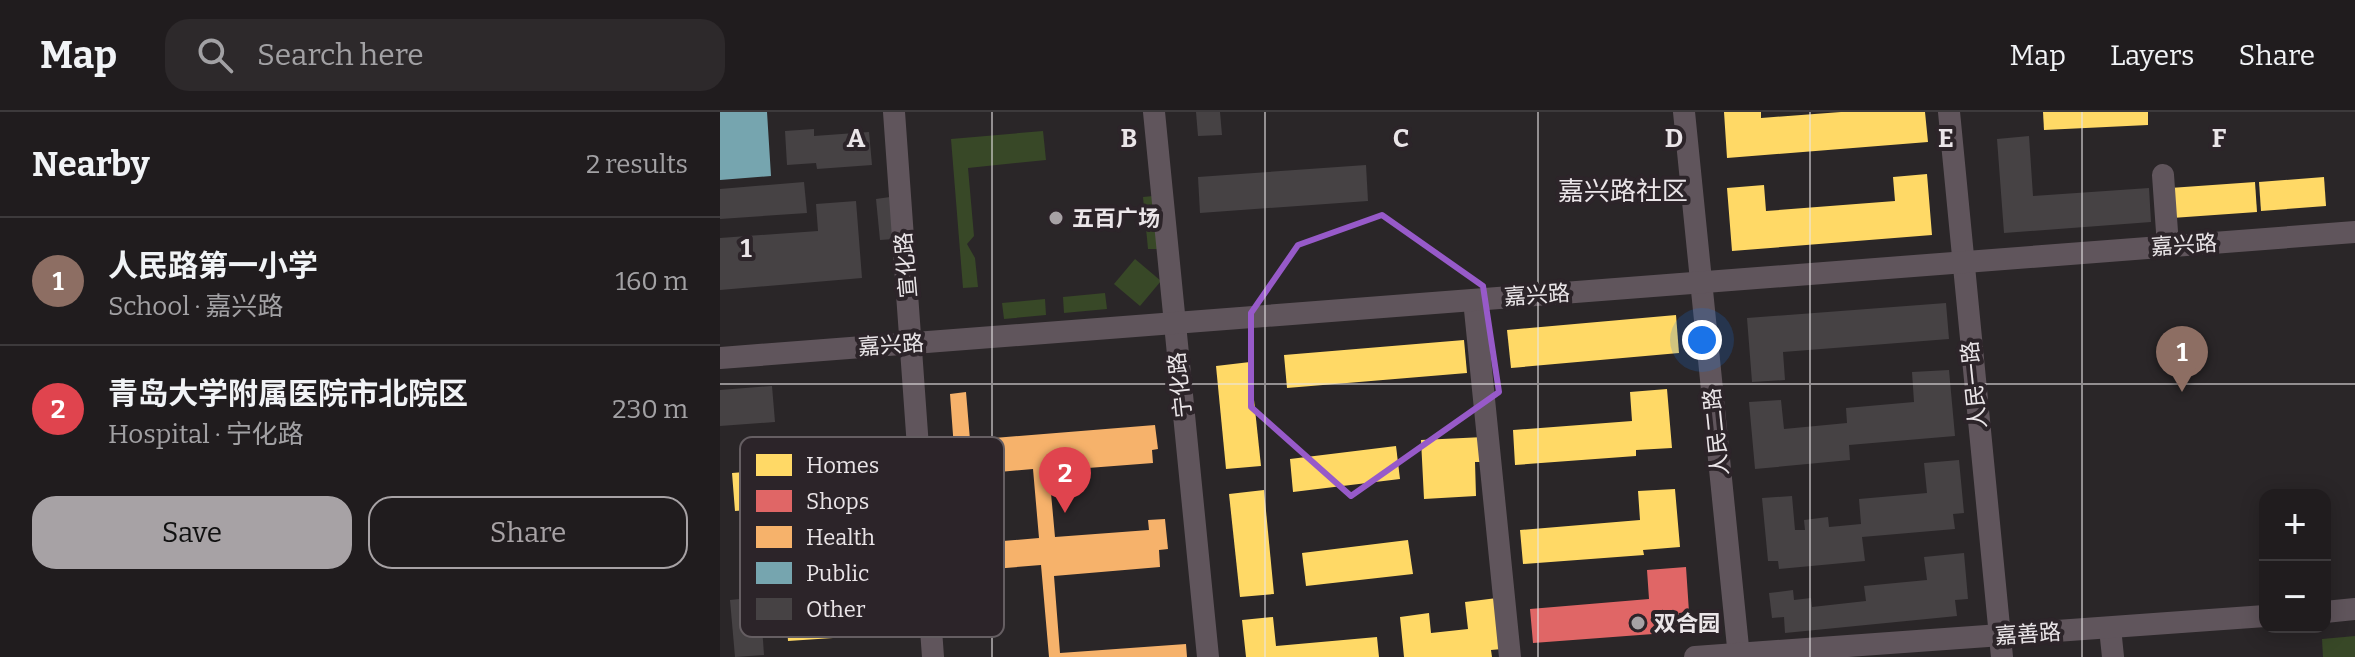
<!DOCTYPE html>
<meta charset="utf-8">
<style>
body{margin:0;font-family:Bitter,"Noto Sans SC",serif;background:#2d292b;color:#f1f3f6}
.controls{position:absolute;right:24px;bottom:24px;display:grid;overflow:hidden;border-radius:16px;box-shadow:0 4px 20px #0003}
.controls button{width:72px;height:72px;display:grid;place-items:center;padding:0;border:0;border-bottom:2px solid #3d3a3c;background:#201c1e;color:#f1f3f6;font:40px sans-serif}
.you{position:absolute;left:982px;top:228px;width:28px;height:28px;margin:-20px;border:6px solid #fff;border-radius:50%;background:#1a73e8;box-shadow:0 0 0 12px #1a73e833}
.badge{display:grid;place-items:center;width:52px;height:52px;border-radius:50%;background:#a7a2a5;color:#fff;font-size:26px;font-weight:700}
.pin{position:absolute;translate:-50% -66px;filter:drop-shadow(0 2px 4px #0008)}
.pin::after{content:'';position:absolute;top:42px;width:28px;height:24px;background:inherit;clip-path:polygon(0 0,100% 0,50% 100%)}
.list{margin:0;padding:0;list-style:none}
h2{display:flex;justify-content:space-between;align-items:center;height:104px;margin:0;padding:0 32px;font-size:34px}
h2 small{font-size:26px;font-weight:400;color:#a2a1a4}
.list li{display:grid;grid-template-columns:52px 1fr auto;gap:24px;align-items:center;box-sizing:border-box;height:128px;padding:0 32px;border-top:2px solid #3d3a3c}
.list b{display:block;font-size:30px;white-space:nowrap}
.list p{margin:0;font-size:26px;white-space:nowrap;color:#a2a1a4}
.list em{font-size:26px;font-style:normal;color:#a2a1a4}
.actions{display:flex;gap:16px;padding:24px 32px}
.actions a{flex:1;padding:18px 0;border:2px solid #a7a2a5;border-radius:24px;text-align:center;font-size:28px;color:#a7a2a5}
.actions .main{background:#a7a2a5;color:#111}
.icon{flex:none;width:44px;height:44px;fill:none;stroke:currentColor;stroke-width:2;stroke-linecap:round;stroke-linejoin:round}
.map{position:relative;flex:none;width:1635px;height:545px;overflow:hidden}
header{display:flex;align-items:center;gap:48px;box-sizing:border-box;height:112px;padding:0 40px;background:#201c1e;border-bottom:2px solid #3d3a3c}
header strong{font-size:38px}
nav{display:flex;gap:44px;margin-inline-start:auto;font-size:28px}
.search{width:560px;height:72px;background:#2d292b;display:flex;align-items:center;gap:20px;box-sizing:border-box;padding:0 28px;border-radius:24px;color:#a2a1a4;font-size:30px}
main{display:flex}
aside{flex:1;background:#201c1e}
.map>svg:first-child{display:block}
</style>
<header>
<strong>Map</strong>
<div class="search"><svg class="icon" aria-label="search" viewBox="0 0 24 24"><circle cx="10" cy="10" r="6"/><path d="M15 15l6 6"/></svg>Search here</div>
<nav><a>Map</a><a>Layers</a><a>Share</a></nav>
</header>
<main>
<aside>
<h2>Nearby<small>2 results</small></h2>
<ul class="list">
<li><span class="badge" style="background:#8d6e63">1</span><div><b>人民路第一小学</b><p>School · 嘉兴路</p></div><em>160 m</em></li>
<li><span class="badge" style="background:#e0444e">2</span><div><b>青岛大学附属医院市北院区</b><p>Hospital · 宁化路</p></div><em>230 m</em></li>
</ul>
<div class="actions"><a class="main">Save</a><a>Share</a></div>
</aside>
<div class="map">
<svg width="1635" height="545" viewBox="0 0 1635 545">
<rect width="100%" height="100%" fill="#2a2628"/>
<!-- green -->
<g fill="#384827">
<path d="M323 19 326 48 248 56 254 124 247 132 255 146 258 175 243 176 231 27Z"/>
<path d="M433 84 439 137H428L423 85Z"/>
<path d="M415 147 441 169 420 194 394 172Z"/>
<path d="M385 181 387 197 344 201 343 185Z"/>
<path d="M325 187 326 203 284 207 282 191Z"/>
<path d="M1635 524V545H1603L1602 527Z"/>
</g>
<!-- homes -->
<g fill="#ffd966">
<path d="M1004 0H1041V6L1121 0H1205L1208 30 1007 46Z"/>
<path d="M1323 0H1428V13L1324 18Z"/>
<path d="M1207 62 1212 123 1012 139 1007 76 1044 73 1046 99 1175 89 1173 65Z"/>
<path d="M1604 65 1606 94 1541 99 1539 70Z"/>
<path d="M1535 70 1537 100 1452 106 1450 76Z"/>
<path d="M956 203 959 241 791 256 787 218Z"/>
<path d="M744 228 747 261 567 276 564 243Z"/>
<path d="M530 250 541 354 506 357 496 254Z"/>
<path d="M947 277 952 336 916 338V344L795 353 793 318 912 309 910 280Z"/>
<path d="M764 325 765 350H755L756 384 704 387 701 328Z"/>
<path d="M676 334 680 367 573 380 570 347Z"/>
<path d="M61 357 62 370 89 367 97 467 59 470 53 396 15 399 12 361Z"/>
<path d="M955 377 960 435 923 438 924 443 803 452 800 418 920 408 918 379Z"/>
<path d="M544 378 554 482 520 485 509 382Z"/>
<path d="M688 428 693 462 586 474 582 441Z"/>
<path d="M147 471 150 509 112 512 113 526 68 529 65 488 96 486 94 474Z"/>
<path d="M777 486 782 537 771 538 772 545H684L680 505 709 501 711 521 748 517 745 490Z"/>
<path d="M553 505 556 534 657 525 659 545H526L522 508Z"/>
</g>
<!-- shops -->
<path fill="#e06666" d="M966 455 969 500 959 501 960 514 933 517V522L813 531 810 497 929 487 927 458Z"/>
<!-- health -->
<path fill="#f6b26b" d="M246 280 250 328 435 313 438 337 432 338 433 351 329 359 335 425 429 418 428 408 445 407 448 437 439 438 440 455 334 464 340 541 466 532 467 545H329L321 453 249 459 247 432 319 426 313 357 236 364 230 282Z"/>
<!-- public -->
<path fill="#76a5af" d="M0 0H47L51 64 0 68Z"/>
<!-- building -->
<g fill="#464244">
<path d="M476 0H500L502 23 478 24Z"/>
<path d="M94 17V24L149 20 152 53 97 57 96 51 67 53 65 19Z"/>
<path d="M1309 24 1313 84 1429 76 1431 110 1284 121 1277 27Z"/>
<path d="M646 53 648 89 480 101 478 65Z"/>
<path d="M84 70 87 101 0 107V77Z"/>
<path d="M170 85 174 127 160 128 156 87Z"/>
<path d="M136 89 142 166 0 178V126L98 119 96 92Z"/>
<path d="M1226 191 1229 227 1063 240 1065 268 1032 270 1027 206Z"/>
<path d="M1229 258 1235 324 1129 333 1130 348 1035 357 1029 290 1061 288 1064 317 1127 311 1126 296 1194 290 1192 260Z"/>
<path d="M52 274 55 310 0 314V278Z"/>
<path d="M1239 348 1244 401 1233 402 1235 417 1142 425 1145 449 1059 457 1058 449H1048L1042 386 1072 384 1075 418H1085L1084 408 1108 405 1109 415 1141 412 1139 387 1207 381 1204 351Z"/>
<path d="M1244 441 1248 487 1235 488 1237 504 1065 521 1064 505 1052 506 1049 481 1073 478 1074 488 1091 486 1092 495 1146 489 1144 474 1207 468 1204 445Z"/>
<path d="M40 485 44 543 15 545 10 488Z"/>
</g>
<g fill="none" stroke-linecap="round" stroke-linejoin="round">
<!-- minor -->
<g stroke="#60555c" stroke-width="22">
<path d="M174 0 213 545"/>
<path d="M434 0 488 545"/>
<path d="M964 0 1019 545"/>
<path d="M1229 0 1282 545"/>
<path d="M1443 63 1448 134"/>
<path d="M754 188 790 545"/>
<path d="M0 246 1635 120"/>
<path d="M1605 500 1635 497"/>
<path d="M1390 516 1393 545"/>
<path d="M975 545 1545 504"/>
</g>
</g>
<!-- marked area -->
<path fill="none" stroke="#975ac9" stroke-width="6" stroke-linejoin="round" d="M662 103 763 174 779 280 631 384 531 295V201L578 133Z"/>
<!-- grid -->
<path fill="none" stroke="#eae5e8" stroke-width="2" stroke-opacity="0.55" d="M272 0V545M545 0V545M818 0V545M1090 0V545M1362 0V545M0 272H1635"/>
<!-- markers -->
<g fill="#a7a2a5" stroke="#2c2429" stroke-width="3">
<circle cx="336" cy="106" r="8"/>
<circle cx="918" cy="511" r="8"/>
</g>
<g text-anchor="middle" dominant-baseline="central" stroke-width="8" stroke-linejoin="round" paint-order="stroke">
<!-- poi labels -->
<g font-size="22" font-weight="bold" fill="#eae5e8" stroke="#2c2429" text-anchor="start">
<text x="352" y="106">五百广场</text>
<text x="934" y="511">双合园</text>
</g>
<!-- street labels -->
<g font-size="22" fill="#eae5e8" stroke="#2c2429">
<text transform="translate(1464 133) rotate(-4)">嘉兴路</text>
<text transform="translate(186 153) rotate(-95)">宣化路</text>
<text transform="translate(817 183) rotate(-4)">嘉兴路</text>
<text transform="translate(171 233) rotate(-4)">嘉兴路</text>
<text transform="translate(460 273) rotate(-96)">宁化路</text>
<text transform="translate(1254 273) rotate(-96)">人民一路</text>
<text transform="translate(996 320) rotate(-96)">人民二路</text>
<text transform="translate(1308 522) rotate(-4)">嘉善路</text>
</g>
<!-- quarter labels -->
<g font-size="26" fill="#eae5e8" stroke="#2c2429">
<text x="903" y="79">嘉兴路社区</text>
</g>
</g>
<!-- legend -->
<rect x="20" y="325" width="264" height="200" rx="12" fill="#2c2429" stroke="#655e62" stroke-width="2"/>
<rect x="36" y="342" width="36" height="22" fill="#ffd966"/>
<rect x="36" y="378" width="36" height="22" fill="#e06666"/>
<rect x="36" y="414" width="36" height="22" fill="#f6b26b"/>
<rect x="36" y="450" width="36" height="22" fill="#76a5af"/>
<rect x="36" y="486" width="36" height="22" fill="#464244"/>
<g font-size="22" fill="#eae5e8">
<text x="86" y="361">Homes</text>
<text x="86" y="397">Shops</text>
<text x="86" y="433">Health</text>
<text x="86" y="469">Public</text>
<text x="86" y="505">Other</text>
</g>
<g font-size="26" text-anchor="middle" font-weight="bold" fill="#eae5e8" stroke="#2c2429" stroke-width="8" stroke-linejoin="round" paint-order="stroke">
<text x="136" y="35">A</text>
<text x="409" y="35">B</text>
<text x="681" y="35">C</text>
<text x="954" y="35">D</text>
<text x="1226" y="35">E</text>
<text x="1499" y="35">F</text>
<text x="26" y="145">1</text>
</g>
</svg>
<div class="controls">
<button>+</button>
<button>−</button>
</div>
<div class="you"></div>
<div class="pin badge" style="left:1462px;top:280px;background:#8d6e63">1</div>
<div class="pin badge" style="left:345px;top:401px;background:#e0444e">2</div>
</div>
</main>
